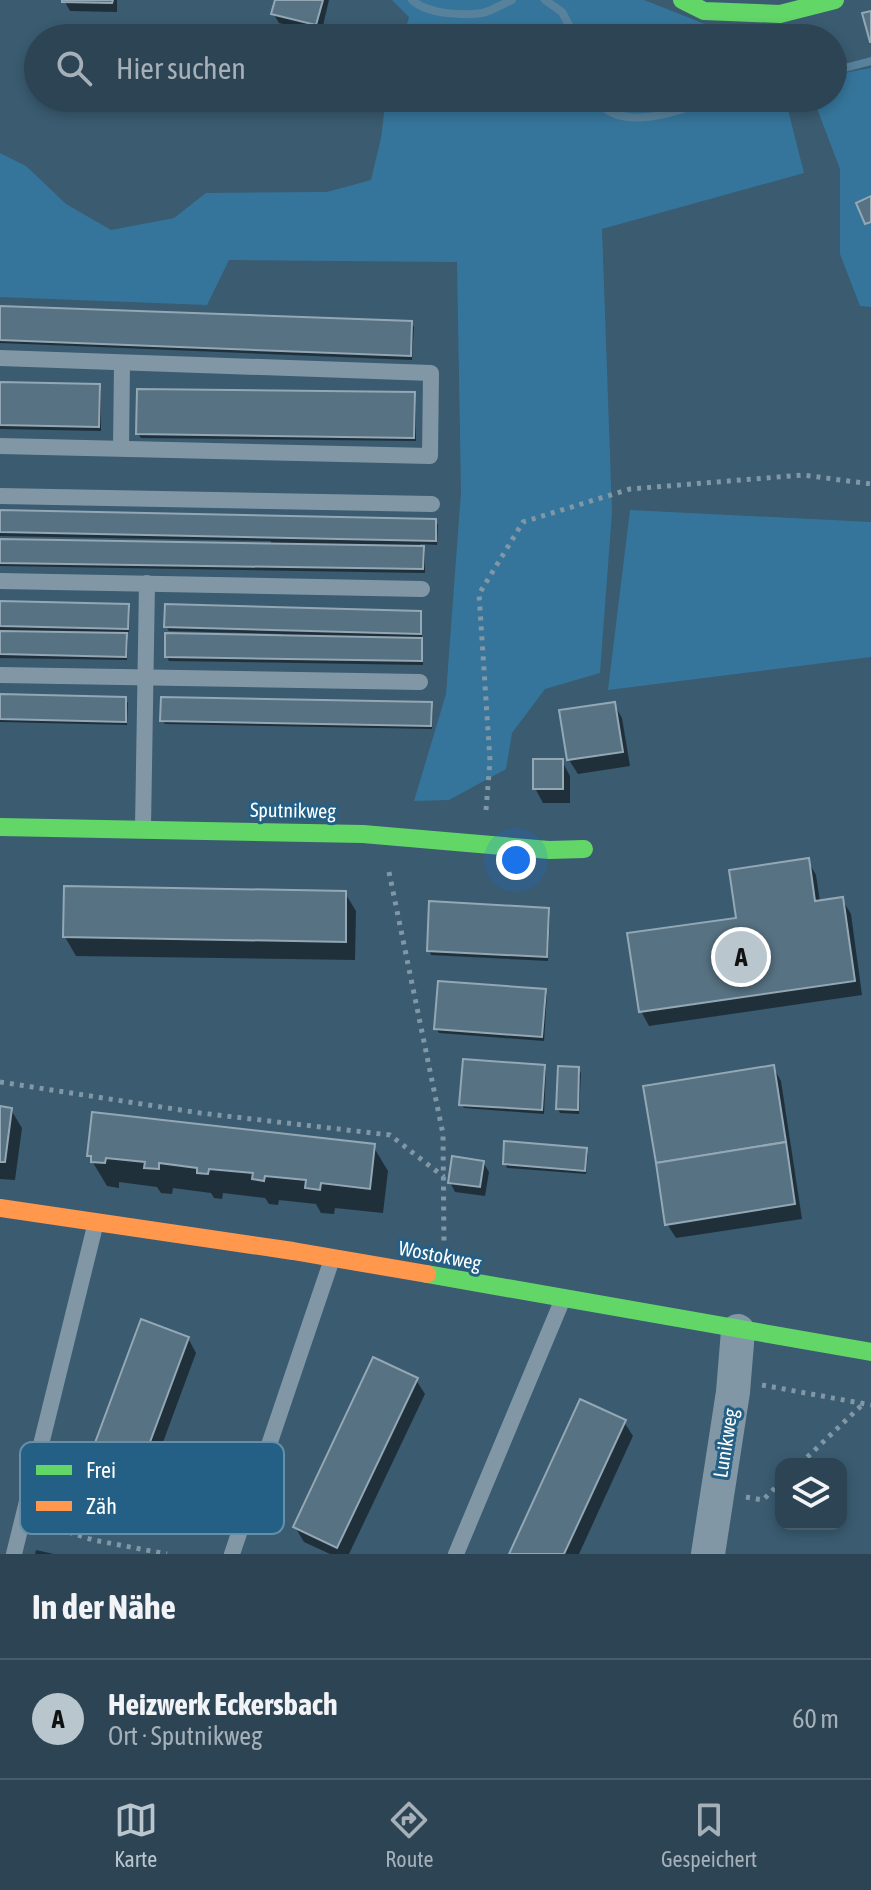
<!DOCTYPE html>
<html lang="de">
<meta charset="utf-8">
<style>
body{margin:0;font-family:"Asap Condensed",sans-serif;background:#344b5a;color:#f1f3f6}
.controls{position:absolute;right:24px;bottom:24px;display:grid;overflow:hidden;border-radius:16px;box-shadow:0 4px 12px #0003}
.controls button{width:72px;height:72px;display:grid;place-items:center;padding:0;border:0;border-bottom:2px solid #485c6b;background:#2c4454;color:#f1f3f6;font:40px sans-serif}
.you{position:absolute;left:516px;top:860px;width:28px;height:28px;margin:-20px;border:6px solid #fff;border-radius:50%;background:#1a73e8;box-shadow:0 0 0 12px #1a73e833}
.badge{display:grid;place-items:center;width:52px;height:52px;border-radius:50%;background:#bac6cd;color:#111;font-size:26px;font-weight:700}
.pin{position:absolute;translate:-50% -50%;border:4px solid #fff;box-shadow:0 2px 8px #0006}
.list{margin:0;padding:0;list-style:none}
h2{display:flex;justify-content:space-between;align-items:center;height:104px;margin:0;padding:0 32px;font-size:34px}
h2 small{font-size:26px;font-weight:400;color:#a6b0b8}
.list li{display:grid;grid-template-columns:52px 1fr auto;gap:24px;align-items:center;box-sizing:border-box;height:120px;padding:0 32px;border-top:2px solid #485c6b}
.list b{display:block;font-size:30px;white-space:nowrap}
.list p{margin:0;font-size:26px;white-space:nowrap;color:#a6b0b8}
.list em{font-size:26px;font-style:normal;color:#a6b0b8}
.icon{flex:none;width:44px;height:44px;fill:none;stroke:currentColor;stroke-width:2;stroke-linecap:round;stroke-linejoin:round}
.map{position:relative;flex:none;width:871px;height:1554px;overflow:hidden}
.search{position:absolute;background:#2c4454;box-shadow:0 4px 12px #0003;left:24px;right:24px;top:24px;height:88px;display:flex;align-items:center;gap:20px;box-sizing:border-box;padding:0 28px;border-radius:44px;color:#a6b0b8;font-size:30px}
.sheet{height:224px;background:#2c4454}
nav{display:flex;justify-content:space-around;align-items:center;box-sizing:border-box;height:112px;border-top:2px solid #485c6b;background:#2c4454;font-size:22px;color:#a6b0b8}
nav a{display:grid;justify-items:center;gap:4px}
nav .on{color:#bac6cd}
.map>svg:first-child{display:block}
</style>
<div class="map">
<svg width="871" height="1554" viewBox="0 0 871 1554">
<rect width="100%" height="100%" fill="#3a5b70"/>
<!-- green -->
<g fill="#36759b">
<path d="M392 0H644L720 30 722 38H403L409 17Z"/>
<path d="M871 68V307L860 306 840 254V169L813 98H833V75Z"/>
<path d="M386 98H736L737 101 785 98 804 173 602 229 612 512 600 673 545 689 512 733 506 769 449 800 414 801 446 694 461 492 457 262 229 260 207 305 0 297V153L26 166 66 204 111 230 174 218 206 193 327 192 371 180 381 138Z"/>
<path d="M630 510 871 522V657L608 690Z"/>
</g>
<!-- shadow -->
<g fill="#0007">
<path d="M64 0H117V12L70 11Z"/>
<path d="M277 0H329L321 34 279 23 273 13Z"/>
<path d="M0 308 411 323 414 327 412 360 0 343Z"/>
<path d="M0 384 99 386 101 390V431L0 429Z"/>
<path d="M414 394 416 398V441L141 438 138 434Z"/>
<path d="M0 512 435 520 438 525 437 545 420 544 425 552V573L0 566V541L271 545V541L0 536Z"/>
<path d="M0 603 128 606 130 610 129 632H124L128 640 127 660 0 658Z"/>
<path d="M420 613 422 617V637H419L423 644V665L169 661 167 657 282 638V634L169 631 166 626Z"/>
<path d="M0 696 125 699 128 703 127 725 0 722Z"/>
<path d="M430 704 433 708 432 729 165 724 162 720Z"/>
<path d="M614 704 622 718 630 766 578 774 569 760 562 712Z"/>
<path d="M562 761 570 776V803H543L535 788Z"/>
<path d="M808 861 816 875 820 902 842 899 851 914 862 995 649 1026 641 1011 738 919Z"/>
<path d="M345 893 356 911 355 960 76 956 65 937Z"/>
<path d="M548 910 550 914 548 961 431 955 429 950Z"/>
<path d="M545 991 547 995 544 1041 439 1033 436 1029Z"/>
<path d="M544 1067 546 1071 544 1114 464 1108 461 1104Z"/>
<path d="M773 1067 781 1081 802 1219 676 1238 667 1224Z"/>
<path d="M578 1069 581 1073 579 1114 560 1113 558 1109Z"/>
<path d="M0 1108 11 1110 22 1128 15 1180 0 1179Z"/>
<path d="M373 1146 388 1171 383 1213 335 1208 334 1214 321 1213 316 1204 279 1200 278 1205 269 1204 265 1198 223 1193 222 1199 214 1198 211 1193 173 1188 172 1194 161 1193 157 1187 119 1182V1188L107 1186 89 1156Z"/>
<path d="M586 1150 588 1154 586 1174 507 1168 505 1163Z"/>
<path d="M483 1162 489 1172 485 1196 455 1192 450 1182Z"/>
<path d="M188 1338 196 1353 132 1526 86 1509 78 1494Z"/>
<path d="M416 1380 425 1394 349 1554H330L304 1542 295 1527Z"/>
<path d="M624 1422 633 1436 579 1554H511Z"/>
<path d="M36 1550 54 1554H35Z"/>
</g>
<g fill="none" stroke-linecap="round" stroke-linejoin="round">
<!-- stream -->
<g stroke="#58819b" stroke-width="8">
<path d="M412 0C427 14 463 16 482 13 492 11 502 4 512 0"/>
<path d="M545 0 562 12 576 38"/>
<path d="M833 71 871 61"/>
<path d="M595 98C618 133 679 113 710 98"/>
</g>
</g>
<!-- building -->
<g fill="#577282" stroke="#94a7b4" stroke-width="2">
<path d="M62 0H113L112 3 62 2Z"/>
<path d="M275 0H323L316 25 271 14Z"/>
<path d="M871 11V42H870L862 13Z"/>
<path d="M871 196V222L865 224 856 203Z"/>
<path d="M0 306 412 321 411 356 0 340Z"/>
<path d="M0 382 100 384 99 427 0 425Z"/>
<path d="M137 389 415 392 414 438 136 434Z"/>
<path d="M0 510 436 519V541L0 532Z"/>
<path d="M0 539 424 546 423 569 0 563Z"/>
<path d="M0 601 129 604 128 629 0 626Z"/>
<path d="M165 604 421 611V634L164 627Z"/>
<path d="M0 631 127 633 126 657 0 654Z"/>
<path d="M165 633 422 638V661L165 657Z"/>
<path d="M0 694 126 697V722L0 719Z"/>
<path d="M161 697 432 702 431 726 160 721Z"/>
<path d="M615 702 623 752 567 760 559 710Z"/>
<rect x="533" y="759" width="30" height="30"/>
<path d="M809 858 815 901 843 897 855 981 639 1012 627 933 736 918 729 870Z"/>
<path d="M64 886 346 891V942L63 937Z"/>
<path d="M429 901 549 908 547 957 427 951Z"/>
<path d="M438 981 546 989 542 1037 434 1029Z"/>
<path d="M463 1059 545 1065 542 1110 459 1105Z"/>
<path d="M774 1065 786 1142 656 1163 643 1086Z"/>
<path d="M558 1066 579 1067 578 1110 556 1109Z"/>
<path d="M0 1106 12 1108 5 1162H0Z"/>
<path d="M92 1112 375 1144 370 1189 321 1183 320 1190 305 1188 306 1180 265 1176 264 1181 252 1179 253 1173 209 1169 208 1174 197 1173V1168L159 1163V1169L144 1168 145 1162 106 1158 105 1163 91 1162V1156H87Z"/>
<path d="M504 1141 587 1148 585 1171 503 1164Z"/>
<path d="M786 1142 795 1204 665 1225 656 1163Z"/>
<path d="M452 1156 484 1161 480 1187 448 1183Z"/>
<path d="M141 1319 189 1337 124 1512 76 1494Z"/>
<path d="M373 1357 418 1378 337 1548 293 1527Z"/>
<path d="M580 1399 626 1420 564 1554H509Z"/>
</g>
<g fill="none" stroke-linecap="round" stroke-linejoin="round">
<!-- path -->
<g stroke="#8197a6" stroke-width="5" stroke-dasharray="4 6" stroke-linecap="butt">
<path d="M486 810 490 761 479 594 523 522 630 489 803 475 871 484"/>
<path d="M389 872 443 1134 444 1245"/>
<path d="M0 1082 200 1113 390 1135 444 1177"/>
<path d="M762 1385 871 1405"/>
<path d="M800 1464 863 1404"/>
<path d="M746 1497 763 1500 781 1482"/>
<path d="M40 1523 93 1540 167 1554"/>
</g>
<!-- lane -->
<g stroke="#8197a6" stroke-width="16">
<path d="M0 358 431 373 430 456 0 446"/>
<path d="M121 448 122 363"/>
<path d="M0 496 432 504"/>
<path d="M0 581 422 589"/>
<path d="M0 675 420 682"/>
<path d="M143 828 147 583"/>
<path d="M14 1554 95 1226"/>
<path d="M232 1554 332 1259"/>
<path d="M456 1554 562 1301"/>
</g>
<!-- street -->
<path stroke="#8197a6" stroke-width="34" d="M708 1554 733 1392 738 1331"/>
<!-- fast -->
<g stroke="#63d668" stroke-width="18">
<path d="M682 0 704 11 780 14 835 0"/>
<path d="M0 827 363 834 549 850 584 849"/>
<path d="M427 1274 871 1352"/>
</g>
<!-- slow -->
<path stroke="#ff974d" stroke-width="18" d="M0 1208 293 1251 427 1274"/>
</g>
<g text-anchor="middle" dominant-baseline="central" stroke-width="6" stroke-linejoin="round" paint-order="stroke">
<!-- street labels -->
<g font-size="20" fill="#fff" stroke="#246086">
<text transform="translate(293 810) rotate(1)">Sputnikweg</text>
<text transform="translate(440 1255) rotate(11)">Wostokweg</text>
<text transform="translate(725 1443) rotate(-81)">Lunikweg</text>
</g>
</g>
<!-- legend -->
<rect x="20" y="1442" width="264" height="92" rx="12" fill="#246086" stroke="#6690aa" stroke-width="2"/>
<rect x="36" y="1465" width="36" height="10" fill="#63d668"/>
<rect x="36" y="1501" width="36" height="10" fill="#ff974d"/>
<g font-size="22" fill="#fff">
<text x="86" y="1478">Frei</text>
<text x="86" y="1514">Zäh</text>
</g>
</svg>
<div class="controls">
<button><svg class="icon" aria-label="layers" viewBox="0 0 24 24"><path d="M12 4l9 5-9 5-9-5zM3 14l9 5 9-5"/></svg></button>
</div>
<div class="you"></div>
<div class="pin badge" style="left:741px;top:957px">A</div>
<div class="search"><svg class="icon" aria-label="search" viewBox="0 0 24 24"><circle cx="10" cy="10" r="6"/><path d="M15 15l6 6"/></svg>Hier suchen</div>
</div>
<section class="sheet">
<h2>In der Nähe<small></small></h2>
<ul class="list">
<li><span class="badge">A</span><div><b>Heizwerk Eckersbach</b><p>Ort · Sputnikweg</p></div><em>60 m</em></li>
</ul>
</section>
<nav>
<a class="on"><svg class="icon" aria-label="map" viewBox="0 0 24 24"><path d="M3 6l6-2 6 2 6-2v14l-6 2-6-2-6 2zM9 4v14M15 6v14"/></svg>Karte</a>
<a><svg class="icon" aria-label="directions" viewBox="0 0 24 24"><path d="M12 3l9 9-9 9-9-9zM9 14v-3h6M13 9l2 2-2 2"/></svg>Route</a>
<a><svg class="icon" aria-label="saved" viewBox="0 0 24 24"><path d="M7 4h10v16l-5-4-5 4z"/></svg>Gespeichert</a>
</nav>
